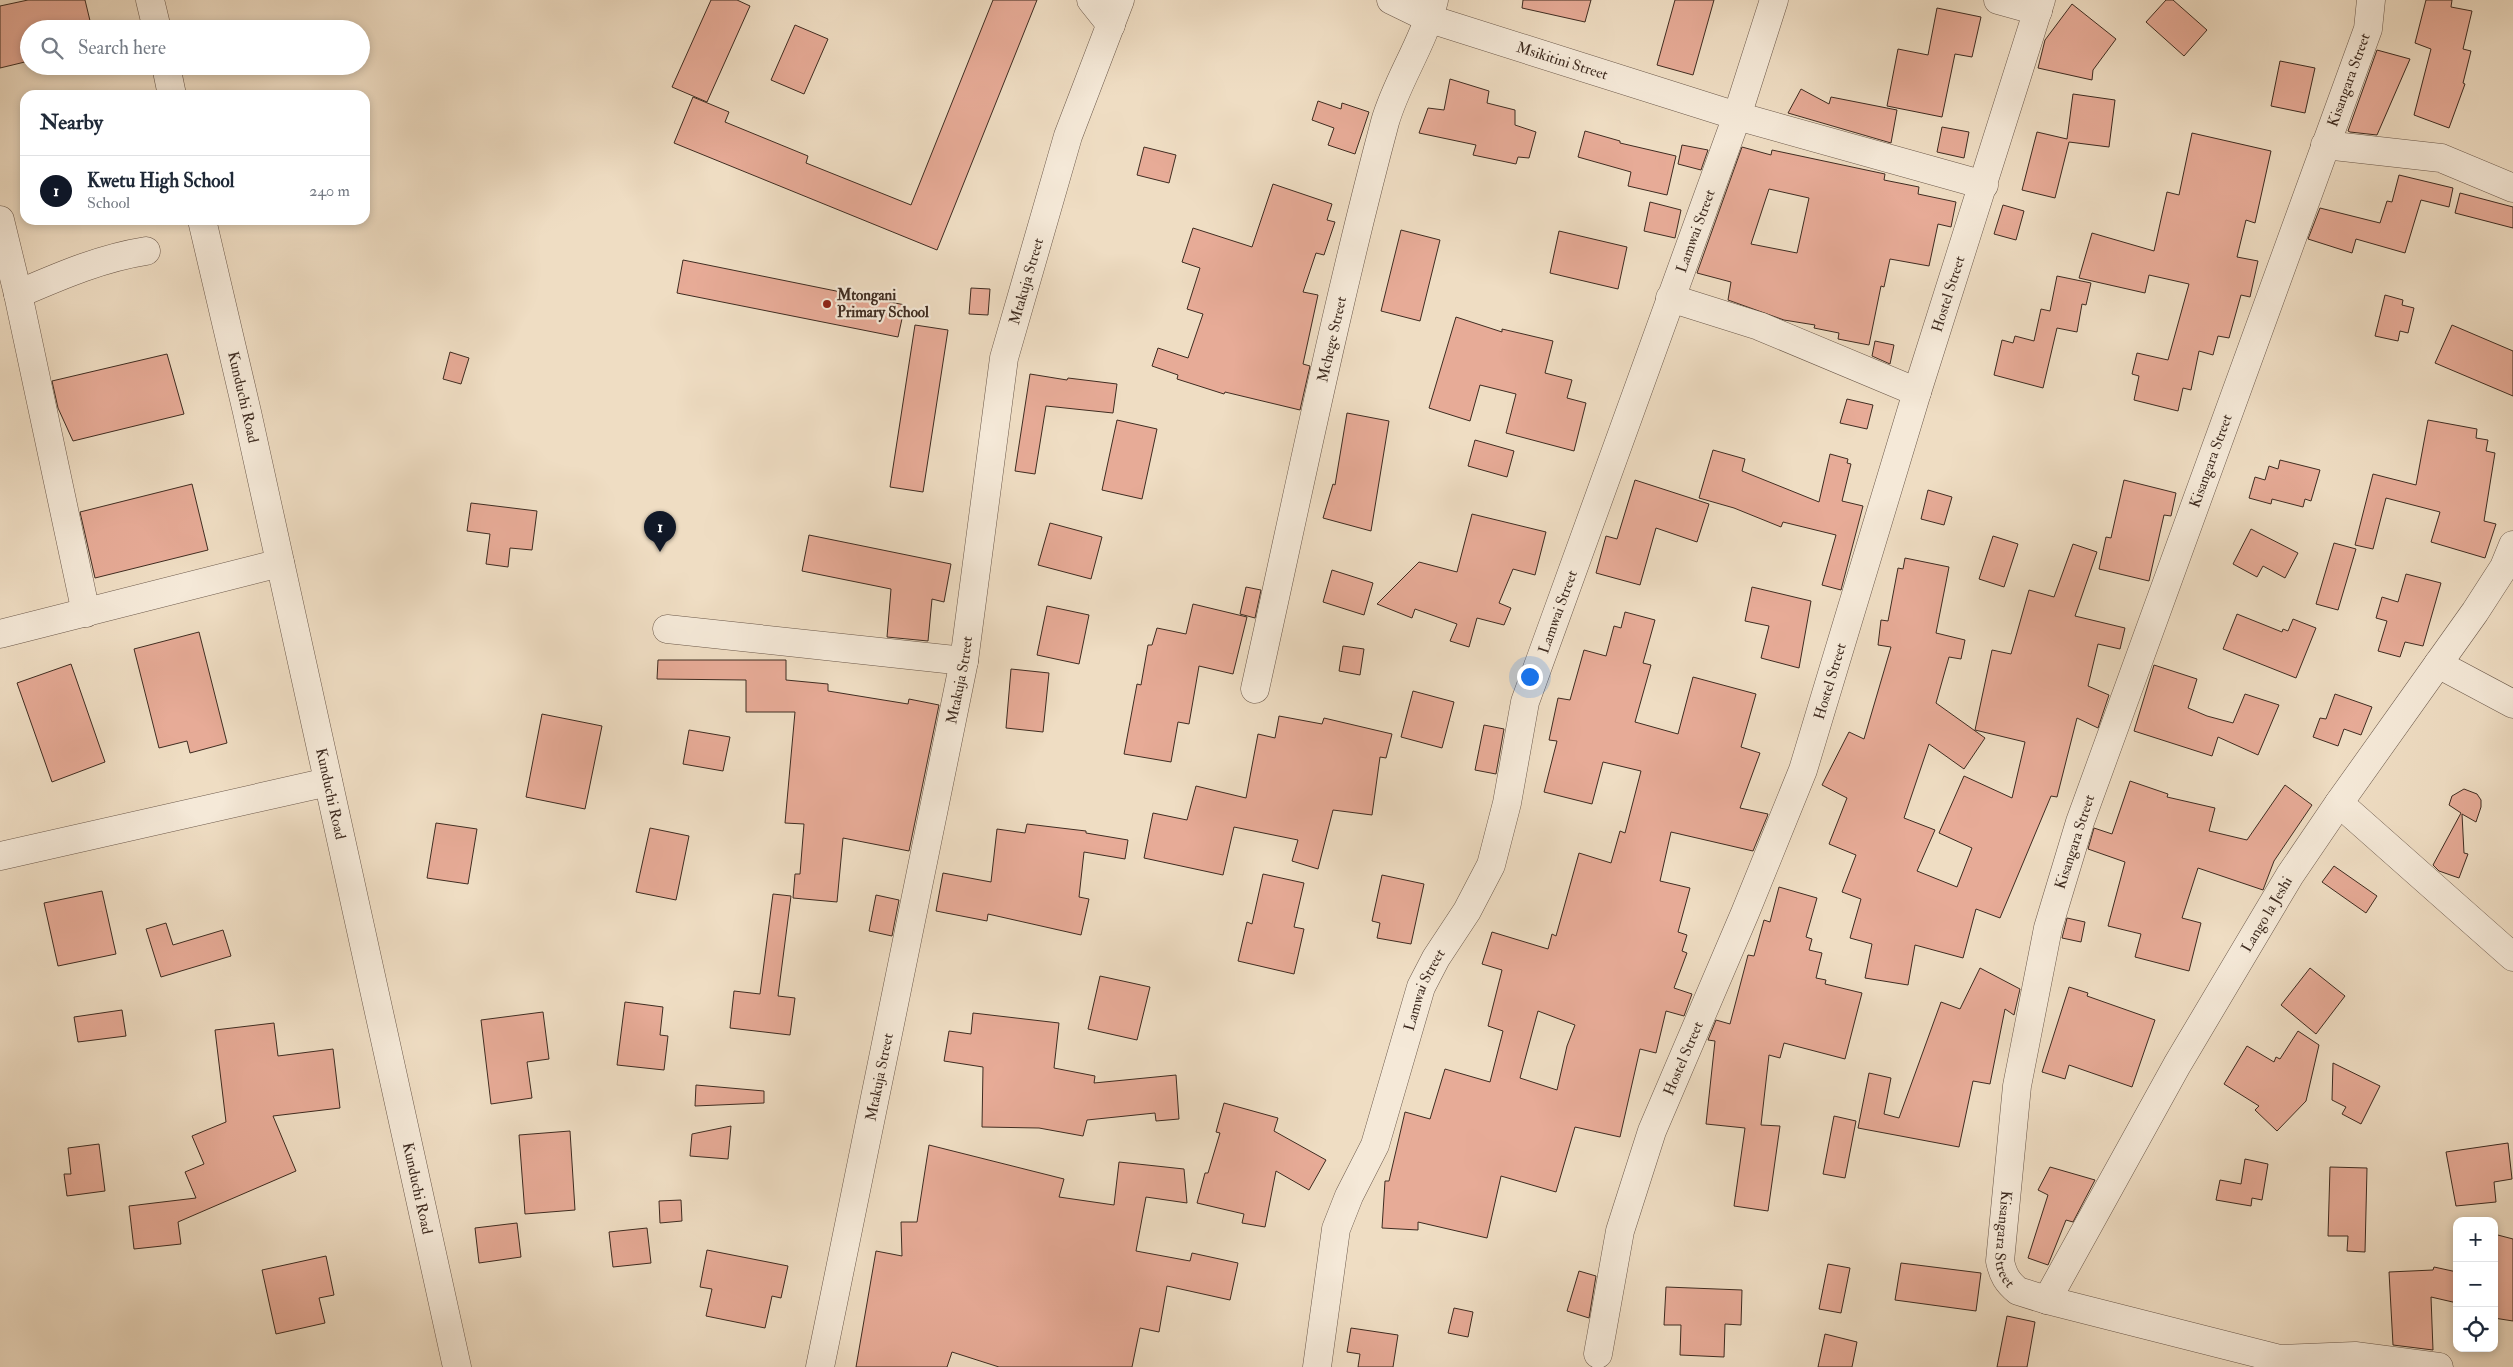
<!DOCTYPE html>
<meta charset="utf-8">
<style>
body{margin:0;font-family:"IM FELL Double Pica",serif;background:#f2f2f3;color:#1f2937}
.controls{position:absolute;right:15px;bottom:15px;display:grid;overflow:hidden;border-radius:10px;box-shadow:0 2px 8px #0003}
.controls button{width:45px;height:45px;display:grid;place-items:center;padding:0;border:0;border-bottom:1px solid #e0e1e3;background:#fff;color:#1f2937;font:25px sans-serif}
.you{position:absolute;left:1529px;top:676px;width:18px;height:18px;margin:-12px;border:4px solid #fff;border-radius:50%;background:#1a73e8;box-shadow:0 0 0 8px #1a73e833}
.badge{display:grid;place-items:center;width:32px;height:32px;border-radius:50%;background:#111827;color:#fff;font-size:16px;font-weight:700}
.pin{position:absolute;translate:-50% -41px;filter:drop-shadow(0 1px 2px #0008)}
.pin::after{content:'';position:absolute;top:26px;width:18px;height:15px;background:inherit;clip-path:polygon(0 0,100% 0,50% 100%)}
.list{margin:0;padding:0;list-style:none}
h2{display:flex;justify-content:space-between;align-items:center;height:65px;margin:0;padding:0 20px;font-size:21px}
h2 small{font-size:16px;font-weight:400;color:#747a83}
.list li{display:grid;grid-template-columns:32px 1fr auto;gap:15px;align-items:center;box-sizing:border-box;height:70px;padding:0 20px;border-top:1px solid #e0e1e3}
.list b{display:block;font-size:19px;white-space:nowrap}
.list p{margin:0;font-size:16px;white-space:nowrap;color:#747a83}
.list em{font-size:16px;font-style:normal;color:#747a83}
.icon{flex:none;width:28px;height:28px;fill:none;stroke:currentColor;stroke-width:2;stroke-linecap:round;stroke-linejoin:round}
.map{position:relative;flex:none;width:2513px;height:1367px;overflow:hidden}
.search{position:absolute;background:#fff;box-shadow:0 2px 8px #0003;left:20px;top:20px;width:350px;height:55px;display:flex;align-items:center;gap:12px;box-sizing:border-box;padding:0 18px;border-radius:28px;color:#747a83;font-size:19px}
.panel{position:absolute;background:#fff;box-shadow:0 2px 8px #0003;left:20px;top:90px;width:350px;height:135px;border-radius:15px}
.map>svg:first-child{display:block}
</style>
<div class="map">
<svg width="2513" height="1367" viewBox="0 0 2513 1367">
<rect width="100%" height="100%" fill="#efddc3"/>
<filter id="stains"><feTurbulence type="fractalNoise" baseFrequency=".004" numOctaves="4"/><feColorMatrix values="0 0 0 0 .2 0 0 0 0 .09 0 0 0 0 .02 0 0 0 .5 -.17"/></filter>
<radialGradient id="worn" r=".72"><stop offset=".6" stop-color="#630" stop-opacity="0"/><stop offset="1" stop-color="#630" stop-opacity=".3"/></radialGradient>
<!-- building -->
<g fill="#e7ab97" stroke="#3f2c21" fill-rule="evenodd">
<path d="M28 0H85L92 29H29V61L0 68V6Z"/>
<path d="M711 0H737L750 6 707 102 672 87Z"/>
<path d="M993 0H1037L937 250 674 143 693 97 729 112 725 122 808 156 806 163 911 205Z"/>
<path d="M1523 0H1591L1585 22 1522 8Z"/>
<path d="M1675 0H1714L1693 75 1657 65Z"/>
<path d="M2166 0H2173L2207 30 2184 56 2146 22Z"/>
<path d="M2426 0H2452L2451 7 2472 11 2463 49 2471 51 2463 83 2465 84 2449 128 2414 115 2431 49 2415 43Z"/>
<path d="M2072 4 2116 39 2093 70 2092 80 2038 68 2045 40Z"/>
<path d="M1937 8 1981 17 1972 57 1955 54 1942 117 1887 106 1898 49 1928 55Z"/>
<path d="M795 25 828 39 804 94 771 80Z"/>
<path d="M2377 50 2410 59 2377 135 2350 132 2348 131Z"/>
<path d="M2280 61 2315 68 2305 113 2271 106Z"/>
<path d="M1450 79 1489 91 1487 103 1515 110V125L1536 132 1529 158 1518 157 1516 164 1473 155 1476 145 1419 133 1428 108 1444 110Z"/>
<path d="M1801 89 1829 104 1831 97 1897 110 1891 143 1788 113Z"/>
<path d="M2073 94 2115 100 2109 147 2069 142 2055 198 2022 190 2037 132 2067 139Z"/>
<path d="M1318 101 1341 109 1342 103 1369 112 1355 154 1328 145 1334 128 1312 120Z"/>
<path d="M1942 127 1969 132 1964 158 1937 152Z"/>
<path d="M1585 131 1620 141V143L1676 156 1667 195 1628 186 1631 172 1578 157Z"/>
<path d="M2192 133 2271 151 2255 223 2246 220 2237 257 2258 261 2250 297 2241 295 2229 338 2218 336 2213 355 2199 351 2191 390 2183 388 2178 411 2134 400 2139 376 2132 374 2137 353 2168 360 2189 284 2149 275 2145 293 2079 278 2092 233 2154 251 2167 192 2179 195Z"/>
<path d="M1682 145 1708 150 1701 170 1678 164Z"/>
<path d="M1144 147 1176 155 1169 183 1137 175Z"/>
<path d="M1742 147 1771 155 1772 150 1885 174 1884 180 1919 187 1918 194 1956 202 1951 227 1938 224 1929 266 1890 259 1884 287 1881 286 1869 345 1838 339 1839 333 1814 328 1815 325 1784 320 1728 300 1731 282 1697 273ZM1769 189 1809 198 1797 253 1751 244Z"/>
<path d="M2399 175 2453 188 2449 207 2421 200 2405 253 2356 239 2352 253 2308 239 2320 208 2380 223 2387 201 2392 202Z"/>
<path d="M1273 184 1332 204 1327 220 1335 222 1324 255 1316 253 1303 292 1318 295 1303 364 1310 366 1300 410 1225 392 1224 394 1177 379 1178 375 1152 366 1158 348 1188 358 1203 314 1187 309 1200 268 1182 262 1193 228 1252 247Z"/>
<path d="M2460 193 2513 207V228L2455 213Z"/>
<path d="M1650 202 1681 210 1675 238 1644 231Z"/>
<path d="M2003 205 2024 211 2016 240 1994 234Z"/>
<path d="M1401 230 1440 240 1420 321 1381 311Z"/>
<path d="M1559 231 1627 247 1618 289 1550 273Z"/>
<path d="M683 260 905 305 898 337 677 293Z"/>
<path d="M2057 276 2091 283 2086 305 2082 304 2077 332 2057 328 2043 388 1994 375 2002 340 2013 343 2015 336 2034 341 2041 309 2050 311Z"/>
<path d="M971 288 990 289 988 315 969 314Z"/>
<path d="M2385 295 2403 300 2402 305 2414 308 2408 333 2400 331 2398 341 2375 336Z"/>
<path d="M1456 317 1502 332V329L1553 341 1545 373 1572 380 1567 398 1586 403 1574 451 1506 433 1516 394 1480 385 1470 421 1429 408Z"/>
<path d="M915 325 948 330 923 492 890 487Z"/>
<path d="M2452 325 2513 351V396L2435 363Z"/>
<path d="M1875 341 1894 345 1890 364 1872 356Z"/>
<path d="M450 352 469 358 461 384 443 379Z"/>
<path d="M167 354 184 414 73 441 58 408 52 381Z"/>
<path d="M1030 374 1067 380 1068 378 1117 384 1113 413 1046 406 1035 474 1015 471Z"/>
<path d="M1847 399 1873 405 1867 429 1840 423Z"/>
<path d="M1347 413 1389 421 1371 531 1323 518 1333 484 1335 485Z"/>
<path d="M1117 420 1157 429 1142 499 1102 490Z"/>
<path d="M2428 420 2477 429 2476 438 2488 440 2486 451 2495 453 2484 521 2496 524 2485 558 2431 542 2440 512 2386 498 2373 549 2355 545 2373 474 2416 485Z"/>
<path d="M1475 440 1514 451 1507 477 1468 466Z"/>
<path d="M1713 450 1745 459 1742 471 1819 502 1830 454 1848 459 1847 463 1851 464 1842 501 1863 506 1841 590 1822 585 1836 535 1783 522 1781 527 1734 508 1699 498Z"/>
<path d="M2280 460 2320 470 2311 501 2305 499 2303 507 2272 499 2271 504 2249 498 2255 477 2265 480 2269 466 2278 469Z"/>
<path d="M1635 480 1709 504 1697 542 1656 528 1640 585 1596 573 1606 536 1617 539Z"/>
<path d="M2124 480 2176 493 2171 516 2164 515 2149 581 2099 569 2106 537 2111 538Z"/>
<path d="M192 484 208 550 95 578 80 512Z"/>
<path d="M1928 490 1952 497 1944 525 1921 519Z"/>
<path d="M471 503 537 511 532 550 510 548 508 567 486 564 490 534 467 531Z"/>
<path d="M1472 514 1546 532 1535 575 1513 569 1499 603 1511 608 1504 625 1477 618 1469 647 1450 641 1457 624 1415 609 1412 618 1377 604 1419 562 1457 572Z"/>
<path d="M1050 523 1102 537 1091 579 1038 565Z"/>
<path d="M2251 529 2298 553 2285 578 2263 566 2257 577 2233 564Z"/>
<path d="M809 535 951 564 944 602 932 599 928 641 887 637 891 589 802 571Z"/>
<path d="M1993 536 2018 544 2004 587 1979 579Z"/>
<path d="M2334 543 2356 549 2338 610 2316 604Z"/>
<path d="M2073 544 2097 552 2075 616 2125 628 2120 649 2098 644 2088 686 2109 695 2098 728 2077 718 2057 797 2051 796 2000 918 1976 909 1963 958 1915 945 1908 985 1865 978 1872 944 1850 938 1861 899 1842 892 1856 855 1829 844 1847 798 1822 785 1849 732 1864 739 1891 647 1878 645 1881 620 1888 621 1898 568 1903 569 1905 558 1949 567 1936 633 1965 640 1961 659 1949 657 1936 703 1985 738 1964 769 1929 744 1904 818 1935 830 1917 871 1957 887 1972 848 1939 833 1964 776 2012 798 2025 742 1975 730 1992 650 2011 654 2029 590 2054 597Z"/>
<path d="M1332 570 1373 583 1364 615 1323 602Z"/>
<path d="M2406 574 2441 583 2423 646 2405 642 2400 657 2378 651 2387 621 2376 618 2382 597 2398 602Z"/>
<path d="M1246 587 1261 590 1255 618 1240 614Z"/>
<path d="M1752 587 1811 601 1799 668 1761 658 1769 626 1745 621Z"/>
<path d="M1193 604 1247 617 1233 674 1199 666 1189 724 1178 722 1171 762 1124 754 1137 684 1141 685 1148 645H1152L1157 628 1186 634Z"/>
<path d="M1047 606 1089 615 1079 664 1037 655Z"/>
<path d="M1625 612 1655 620 1643 663 1651 665 1635 722 1678 734 1693 677 1756 694 1741 747 1760 753 1740 808 1768 814 1767 817 1753 851 1671 832 1660 881 1690 888 1678 932 1687 935 1682 951 1687 953 1674 988 1692 994 1684 1016 1666 1011 1656 1053 1640 1049 1620 1137 1575 1127 1556 1192 1501 1176 1487 1238 1418 1222V1230L1382 1228 1385 1181H1389L1405 1112 1430 1119 1445 1069 1490 1082 1503 1031 1488 1026 1502 970 1482 964 1492 932 1548 949 1552 934 1556 936 1579 853 1611 863 1620 831 1625 833 1641 771 1603 762 1592 804 1544 792 1557 741 1549 740 1558 698 1570 700 1584 650 1606 656 1614 626 1621 628ZM1538 1011 1575 1025 1567 1046 1557 1090 1520 1078Z"/>
<path d="M2237 614 2282 632 2283 629 2288 631 2293 619 2316 628 2296 678 2223 649Z"/>
<path d="M199 632 227 743 190 753 187 741 159 748 134 649Z"/>
<path d="M1343 646 1364 649 1360 675 1339 671Z"/>
<path d="M658 660H786V680L828 684V691L908 704 909 699 939 705 909 851 843 838 837 902 793 898 795 874H800L804 824 785 823 795 712H746V680L657 679Z"/>
<path d="M71 664 105 762 52 782 17 683Z"/>
<path d="M2154 665 2197 679 2188 708 2207 716 2233 723 2245 694 2279 705 2258 755 2218 737 2212 756 2134 731Z"/>
<path d="M1011 669 1049 673 1043 732 1006 728Z"/>
<path d="M1413 691 1454 702 1442 748 1401 737Z"/>
<path d="M2335 694 2372 707 2361 735 2344 729 2338 746 2313 737 2320 718 2326 719Z"/>
<path d="M542 714 602 726 585 809 526 797Z"/>
<path d="M1279 716 1322 724 1324 718 1392 734 1386 758 1380 757 1372 815 1333 810 1318 869 1292 861 1298 840 1234 827 1223 875 1144 858 1153 813 1187 820 1196 786 1246 798 1258 734 1275 738Z"/>
<path d="M1484 725 1504 729 1496 774 1475 770Z"/>
<path d="M689 730 730 737 723 771 683 764Z"/>
<path d="M2130 781 2168 794 2167 797 2215 808 2209 831 2247 840 2285 785 2312 805 2274 861 2263 890 2198 868 2182 918 2201 923 2189 971 2135 957 2141 934 2108 926 2125 862 2088 849 2094 828 2112 834Z"/>
<path d="M2464 789 2477 794 2481 800V807L2476 822 2462 814 2464 853 2468 854 2459 878 2439 871 2433 865 2461 813 2449 805 2452 796Z"/>
<path d="M436 823 477 829 468 884 427 878Z"/>
<path d="M1027 824 1086 831V833L1128 840 1125 859 1084 852 1079 897 1089 899 1081 935 988 914 987 921 936 911 943 873 991 882 997 829 1025 833Z"/>
<path d="M650 828 689 836 676 900 636 892Z"/>
<path d="M2334 866 2377 896 2366 913 2322 882Z"/>
<path d="M1263 874 1304 883 1294 927 1304 929 1294 974 1238 961 1247 922 1252 924Z"/>
<path d="M1382 875 1424 884 1411 944 1377 938 1380 923 1372 921Z"/>
<path d="M1779 887 1817 898 1806 937 1812 939 1809 950 1822 953 1816 978 1826 980 1825 984 1862 993 1845 1059 1784 1043 1780 1058 1769 1055 1761 1125 1780 1126 1768 1211 1734 1206 1745 1128 1706 1124 1715 1041 1708 1040 1716 1020 1730 1024 1748 955 1754 956 1764 920 1770 922Z"/>
<path d="M102 891 116 954 58 966 44 903Z"/>
<path d="M773 894 791 896 778 996 795 998 790 1035 730 1028 734 991 760 994Z"/>
<path d="M876 895 899 900 892 936 869 931Z"/>
<path d="M2067 918 2085 922 2081 942 2062 938Z"/>
<path d="M166 923 173 945 223 930 231 956 161 977 146 929Z"/>
<path d="M1980 968 2020 989 2014 1015 2005 1009 1990 1084 1973 1081 1959 1147 1858 1128 1869 1073 1891 1078 1884 1114 1899 1118 1941 1002 1960 1009Z"/>
<path d="M2310 968 2345 996 2316 1034 2281 1005Z"/>
<path d="M1100 976 1150 987 1137 1040 1088 1029Z"/>
<path d="M2069 987 2088 993 2087 996 2155 1020 2132 1087 2069 1065 2065 1079 2042 1072Z"/>
<path d="M625 1002 663 1007 660 1035 668 1036 664 1070 617 1065Z"/>
<path d="M122 1010 126 1036 78 1042 74 1017Z"/>
<path d="M543 1012 549 1059 527 1062 532 1098 491 1104 481 1020Z"/>
<path d="M973 1013 1059 1023 1054 1068 1095 1076 1094 1083 1176 1075 1179 1119 1156 1121 1155 1113 1087 1120 1083 1136 1039 1128 982 1127 983 1067 944 1061 949 1031 971 1034Z"/>
<path d="M274 1023 278 1056 333 1049 340 1108 273 1116 296 1171 178 1222 181 1244 134 1249 129 1206 196 1198 185 1172 204 1164 192 1136 226 1122 215 1030Z"/>
<path d="M2298 1031 2319 1045 2306 1101 2277 1131 2255 1110 2259 1106 2224 1084 2247 1046 2274 1062 2276 1057 2280 1059Z"/>
<path d="M2333 1063 2380 1086 2361 1124 2342 1114 2346 1107 2332 1100Z"/>
<path d="M696 1085 764 1091V1103L695 1106Z"/>
<path d="M1224 1103 1278 1118 1274 1131 1326 1160 1309 1190 1276 1171 1265 1227 1242 1223 1244 1214 1197 1203 1205 1173H1208L1220 1133 1216 1132Z"/>
<path d="M1834 1116 1856 1121 1845 1178 1823 1174Z"/>
<path d="M731 1126 728 1159 690 1156 692 1134Z"/>
<path d="M570 1131 575 1210 525 1214 519 1135Z"/>
<path d="M2508 1143 2512 1179 2494 1182 2496 1202 2456 1206 2446 1152Z"/>
<path d="M99 1144 105 1191 67 1196 64 1174H71L68 1148Z"/>
<path d="M929 1145 1064 1179 1059 1197 1114 1205 1119 1162 1184 1169 1187 1203 1146 1197 1136 1251 1190 1261 1192 1253 1238 1263 1230 1300 1167 1286 1159 1332 1140 1328 1132 1367H999L952 1352 947 1367H856L876 1251 902 1256 901 1222H917Z"/>
<path d="M2245 1159 2268 1164 2262 1200 2252 1198 2251 1206 2216 1200 2220 1180 2241 1184Z"/>
<path d="M2050 1167 2095 1180 2073 1222 2066 1220 2048 1265 2028 1258 2048 1195 2038 1190Z"/>
<path d="M2330 1167 2367 1168 2365 1252 2347 1251 2348 1236H2328Z"/>
<path d="M681 1200 682 1221 660 1223 659 1201Z"/>
<path d="M517 1223 521 1257 479 1263 475 1228Z"/>
<path d="M647 1228 651 1263 613 1267 609 1232Z"/>
<path d="M2494 1234 2513 1239V1321L2494 1318Z"/>
<path d="M707 1250 788 1266 781 1298 772 1296 765 1328 706 1316 712 1289 700 1287Z"/>
<path d="M326 1256 334 1295 319 1298 325 1323 276 1334 262 1270Z"/>
<path d="M1901 1263 1981 1273 1976 1311 1895 1300Z"/>
<path d="M1828 1264 1850 1268 1841 1313 1819 1309Z"/>
<path d="M2434 1267 2457 1272V1303L2431 1297 2433 1350 2393 1345 2389 1272 2433 1270Z"/>
<path d="M1579 1271 1596 1276 1589 1318 1567 1311Z"/>
<path d="M1666 1287 1742 1290 1741 1325 1725 1324 1724 1357 1680 1355 1681 1325H1664Z"/>
<path d="M1454 1308 1473 1312 1468 1337 1448 1333Z"/>
<path d="M2007 1316 2035 1322 2027 1367H1997Z"/>
<path d="M1351 1328 1398 1335 1393 1367H1358L1360 1354 1347 1352Z"/>
<path d="M1825 1334 1857 1342 1852 1367H1818Z"/>
</g>
<g fill="none" stroke-linecap="round" stroke-linejoin="round">
<defs>
<g id="minor">
<path d="M150 0 157 29"/>
<path d="M1091 0 1111 25"/>
<path id="s1" d="M1391 0 1430 19 1737 116 1984 185"/>
<path d="M1998 0 2038 11"/>
<path id="s2" d="M2371 0 2368 29 2080 822 2048 928 2017 1086 2000 1261C2003 1275 2007 1282 2018 1291L2047 1300 2280 1359 2355 1356 2439 1367"/>
<path d="M166 66 172 95"/>
<path d="M2325 145 2441 158 2513 188"/>
<path d="M0 220 18 294 86 613"/>
<path id="s3" d="M202 220 247 412 457 1367"/>
<path d="M18 294C60 276 101 258 146 251"/>
<path d="M1670 298 1759 326 1917 392"/>
<path d="M667 629 964 661"/>
<path d="M0 634 280 563"/>
<path d="M2438 664 2513 704"/>
<path id="s4" d="M1255 689C1297 500 1335 309 1385 122 1397 80 1424 43 1434 0"/>
<path d="M2339 803 2513 957"/>
<path d="M0 856 328 782"/>
<path id="s5" d="M2047 1300 2177 1065 2290 875 2339 803 2475 612 2504 567 2513 545"/>
<path id="s6" d="M1598 1354 1620 1231 1652 1131 1745 913 1803 770 1917 392 2041 0"/>
<path id="s7" d="M820 1367 964 661 1004 358 1068 136 1120 0"/>
<path id="s8" d="M1317 1367 1336 1229 1349 1196 1375 1145 1421 987 1436 958 1467 911 1491 865 1507 803 1525 702 1737 116 1774 0"/>
</g>
</defs>
<!-- minor casing -->
<use href="#minor" stroke="#6b584a" stroke-width="29"/>
<!-- minor -->
<use href="#minor" stroke="#f5e9d8" stroke-width="28"/>
</g>
<!-- markers -->
<circle fill="#8f2418" stroke="#f5e9d8" stroke-width="2" cx="827" cy="304" r="5"/>
<g text-anchor="middle" dominant-baseline="central" stroke-width="4.5" stroke-linejoin="round" paint-order="stroke">
<!-- street labels -->
<g font-size="15" fill="#3f2c21" stroke="#f5e9d8">
<text stroke="none"><textPath href="#s1" startOffset="182">Msikitini Street</textPath></text>
<text transform="translate(2349 80) rotate(-70)">Kisangara Street</text>
<text stroke="none"><textPath href="#s8" startOffset="1205">Lamwai Street</textPath></text>
<text stroke="none"><textPath href="#s7" startOffset="1106">Mtakuja Street</textPath></text>
<text stroke="none"><textPath href="#s6" startOffset="1119">Hostel Street</textPath></text>
<text stroke="none"><textPath href="#s4" startOffset="358">Mchege Street</textPath></text>
<text stroke="none"><textPath href="#s3" startOffset="182">Kunduchi Road</textPath></text>
<text transform="translate(2211 461) rotate(-70)">Kisangara Street</text>
<text stroke="none"><textPath href="#s8" startOffset="800">Lamwai Street</textPath></text>
<text stroke="none"><textPath href="#s7" startOffset="701">Mtakuja Street</textPath></text>
<text stroke="none"><textPath href="#s6" startOffset="714">Hostel Street</textPath></text>
<text stroke="none"><textPath href="#s3" startOffset="588">Kunduchi Road</textPath></text>
<text transform="translate(2075 842) rotate(-72)">Kisangara Street</text>
<text stroke="none"><textPath href="#s5" startOffset="444">Lango la Jeshi</textPath></text>
<text stroke="none"><textPath href="#s8" startOffset="395">Lamwai Street</textPath></text>
<text stroke="none"><textPath href="#s6" startOffset="309">Hostel Street</textPath></text>
<text stroke="none"><textPath href="#s7" startOffset="296">Mtakuja Street</textPath></text>
<text stroke="none"><textPath href="#s3" startOffset="992">Kunduchi Road</textPath></text>
<text stroke="none"><textPath href="#s2" startOffset="1299">Kisangara Street</textPath></text>
</g>
<!-- poi labels -->
<g font-size="15" font-weight="bold" fill="#3f2c21" stroke="#f5e9d8" text-anchor="start">
<text x="837" y="295">Mtongani<tspan x="837" dy="17">Primary School</tspan></text>
</g>
</g>
<rect width="100%" height="100%" filter="url(#stains)"/>
<rect width="100%" height="100%" fill="url(#worn)"/>
</svg>
<div class="controls">
<button>+</button>
<button>−</button>
<button><svg class="icon" aria-label="locate" viewBox="0 0 24 24"><circle cx="12" cy="12" r="6"/><path d="M12 2v4M12 18v4M2 12h4M18 12h4"/></svg></button>
</div>
<div class="you"></div>
<div class="pin badge" style="left:660px;top:552px">1</div>
<div class="search"><svg class="icon" aria-label="search" viewBox="0 0 24 24"><circle cx="10" cy="10" r="6"/><path d="M15 15l6 6"/></svg>Search here</div>
<section class="panel">
<h2>Nearby<small></small></h2>
<ul class="list">
<li><span class="badge">1</span><div><b>Kwetu High School</b><p>School</p></div><em>240 m</em></li>
</ul>
</section>
</div>
